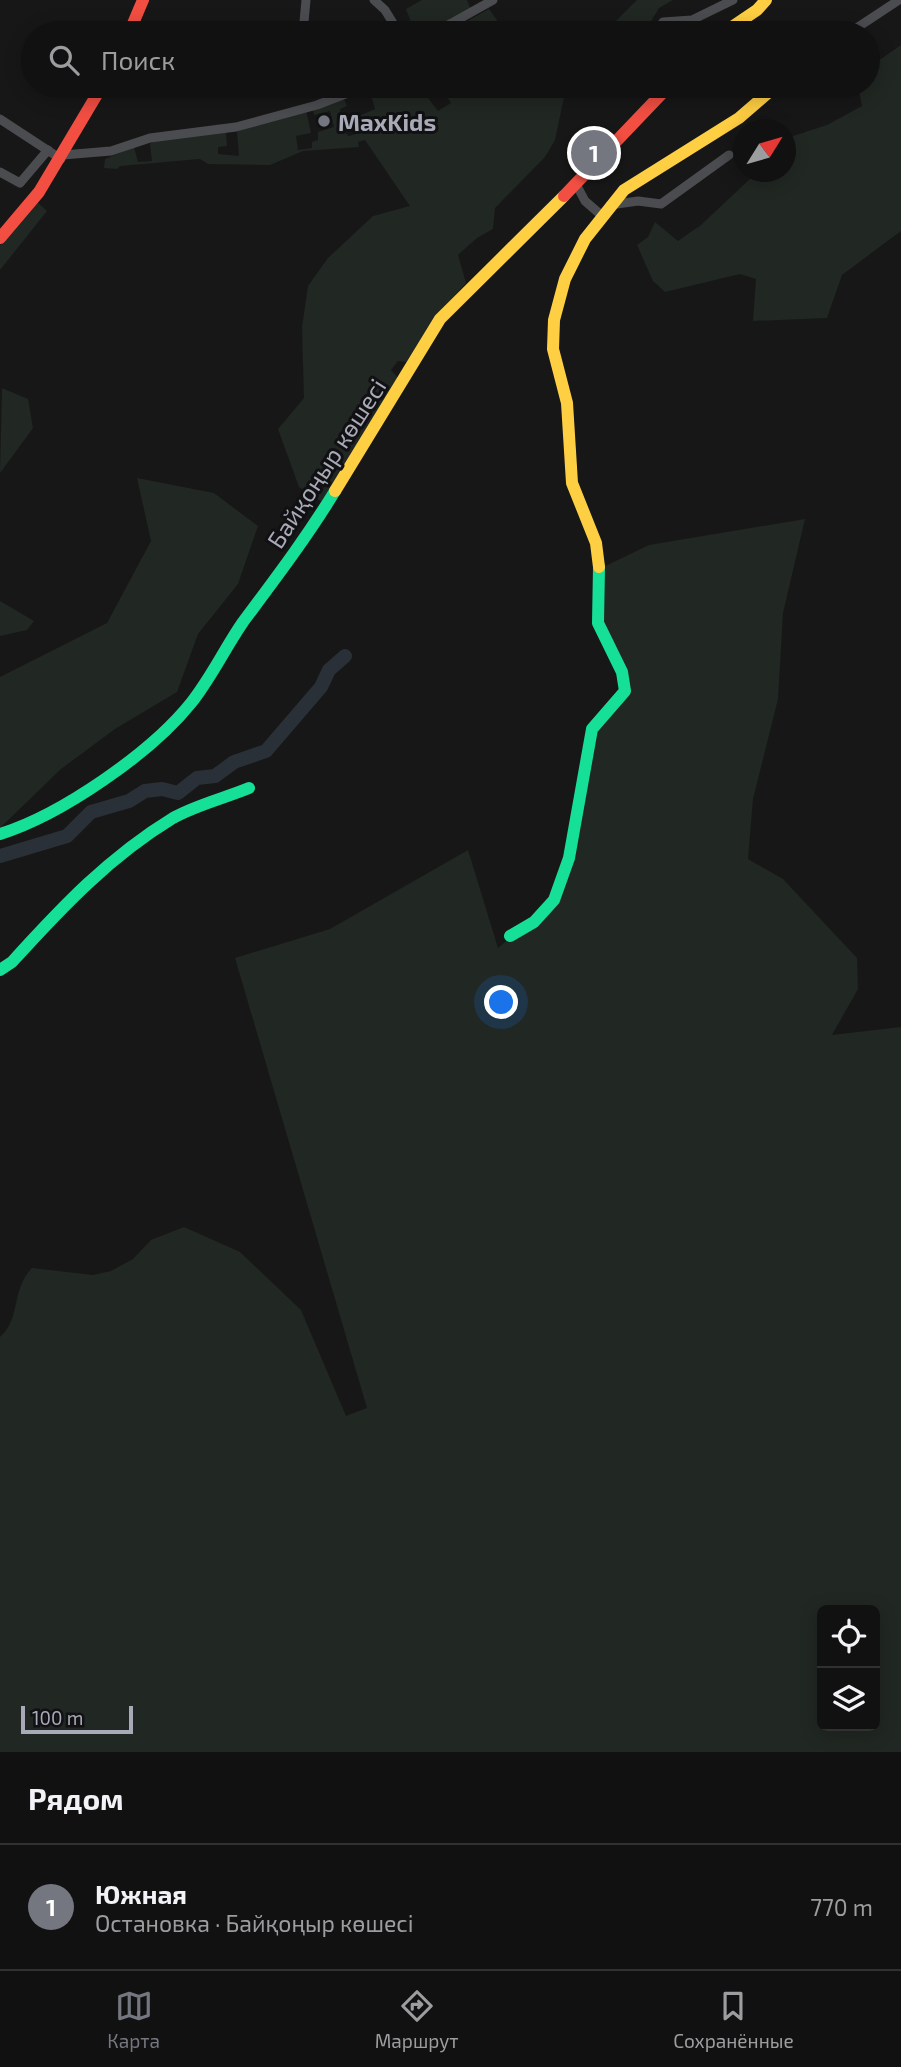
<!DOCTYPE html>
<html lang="ru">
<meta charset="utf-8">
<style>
body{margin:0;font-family:"Exo 2",sans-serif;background:#1e1f1f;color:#f1f3f6}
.controls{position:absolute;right:21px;bottom:21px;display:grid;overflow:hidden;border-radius:10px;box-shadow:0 4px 18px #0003}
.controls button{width:63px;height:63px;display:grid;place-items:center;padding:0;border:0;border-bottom:2px solid #303131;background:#111;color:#f1f3f6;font:35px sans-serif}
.compass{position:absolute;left:733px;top:119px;width:63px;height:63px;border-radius:50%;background:#111;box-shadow:0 4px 18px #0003;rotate:53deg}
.scale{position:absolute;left:21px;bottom:18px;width:112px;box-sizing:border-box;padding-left:7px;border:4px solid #a8aab8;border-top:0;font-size:19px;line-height:24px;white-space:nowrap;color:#a8aab8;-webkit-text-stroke:5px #111113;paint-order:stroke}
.you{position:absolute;left:502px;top:1003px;width:24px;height:24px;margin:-18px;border:5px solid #fff;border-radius:50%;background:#1a73e8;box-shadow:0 0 0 10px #1a73e833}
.badge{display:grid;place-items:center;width:46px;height:46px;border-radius:50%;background:#757780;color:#fff;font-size:23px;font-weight:700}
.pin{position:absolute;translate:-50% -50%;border:4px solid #fff;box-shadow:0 2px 7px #0006}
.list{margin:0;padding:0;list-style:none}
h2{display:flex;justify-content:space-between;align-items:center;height:91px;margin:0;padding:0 28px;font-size:30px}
h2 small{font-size:23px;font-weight:400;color:#9c9d9f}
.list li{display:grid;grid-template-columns:46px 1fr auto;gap:21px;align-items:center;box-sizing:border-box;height:126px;padding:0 28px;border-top:2px solid #303131}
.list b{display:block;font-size:26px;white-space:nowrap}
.list p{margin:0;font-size:23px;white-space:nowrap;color:#9c9d9f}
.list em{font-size:23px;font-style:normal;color:#9c9d9f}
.icon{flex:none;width:38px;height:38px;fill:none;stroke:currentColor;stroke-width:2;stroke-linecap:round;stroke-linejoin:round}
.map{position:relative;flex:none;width:901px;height:1752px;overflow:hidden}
.search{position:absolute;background:#111;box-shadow:0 4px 18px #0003;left:21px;right:21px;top:21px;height:77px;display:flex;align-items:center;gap:18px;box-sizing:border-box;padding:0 24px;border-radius:38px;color:#9c9d9f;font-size:26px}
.sheet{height:217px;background:#111}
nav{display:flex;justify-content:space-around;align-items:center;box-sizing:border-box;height:98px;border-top:2px solid #303131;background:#111;font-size:19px;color:#9c9d9f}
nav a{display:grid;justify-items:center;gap:4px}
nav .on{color:#757780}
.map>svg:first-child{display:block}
</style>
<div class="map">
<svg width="901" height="1752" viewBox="0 0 901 1752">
<rect width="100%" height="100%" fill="#171717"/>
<!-- green -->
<g fill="#212722" fill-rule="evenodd">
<path d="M422 0H467L471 10 430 33H415L406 9Z"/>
<path d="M637 0H673L659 8 644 33 534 32 551 21 582 24 615 22Z"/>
<path d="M489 9 506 33H446Z"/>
<path d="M901 45V231L842 275 827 318 753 321 756 279 740 274 665 292 653 281 637 245 648 237 655 222 678 241 701 225 751 178 749 172H786V130L790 137 827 125 862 106 858 86H868V68Z"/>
<path d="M373 86H412L419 94 423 91 438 111 451 103 440 86H573L572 93 564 97 555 140 545 157 495 208 493 229 477 238 458 255 466 283C443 307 427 335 406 362L398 361 391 370 398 378 322 502 299 487 278 429 304 398 302 327 308 286 328 258 373 216 410 206 365 140 358 142 359 147 303 151 270 165 208 164 200 159 120 166 117 169 104 168 105 159 134 147 138 162 152 161 150 144 155 139 226 132 227 146 218 147V154L239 156 237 131 306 110 311 133 296 136 298 150 312 148V142L318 140V132L334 127 330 111 314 115 313 109 344 99 347 106 340 109 343 131 349 136 356 134 354 118 375 109 369 88Z"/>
<path d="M37 202 47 211 0 270V245Z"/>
<path d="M2 388 28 399 33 428 0 473Z"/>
<path d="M137 478 214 493 258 526 238 584 198 634 177 692 115 729 61 769 0 828V677L107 623 151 541Z"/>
<path d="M805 519 783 613 778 699 753 799 748 859 783 879 857 958 858 989 832 1035 901 1027V1752H0V1337C21 1319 11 1289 32 1268L93 1275 111 1271 133 1259 151 1240 184 1227 240 1252 301 1310 346 1416 367 1408 235 958 330 929 468 850 498 948 554 900 598 717 625 691 601 633 597 570 649 545ZM822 1610H875V1726H822Z"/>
<path d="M0 601 34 621 27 630 0 636Z"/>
</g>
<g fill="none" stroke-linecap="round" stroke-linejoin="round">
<!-- river -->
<path stroke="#2a3038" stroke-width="14" d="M0 856 67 836 91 812 129 801 145 791 162 789 178 793 197 778 215 776 234 762 266 751 321 687 329 670 345 656"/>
<!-- street -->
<g stroke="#4b4c50" stroke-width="9">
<path d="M374 0 385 10 399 33"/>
<path d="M303 33 306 0"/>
<path d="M434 33 493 0"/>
<path d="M654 33 663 22 692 20 733 0"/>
<path d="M849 33 899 0"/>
<path d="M0 119 61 159"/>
<path d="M63 155 111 151 150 138 236 127 317 105 366 86"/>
<path d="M0 172 20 183 48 150"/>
<path d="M576 184 585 201 600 214"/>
<path d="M610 205 638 201 661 204 729 155"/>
</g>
<!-- fast -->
<g stroke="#16e098" stroke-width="12">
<path d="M0 834C61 815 151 753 191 703 211 678 225 648 243 622 275 579 307 537 335 491"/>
<path d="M510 936 534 922 554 900 569 858 592 729 625 691 622 672 598 623 599 567"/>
<path d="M0 970 12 962C62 907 109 857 173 818 196 805 225 798 249 788"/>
</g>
<!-- slow -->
<g stroke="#ffcf43" stroke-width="12">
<path d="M723 33 757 10 766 0"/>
<path d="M335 491 440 319 564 196"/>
<path d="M599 567 596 543 572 483 567 403 553 349 554 320 565 279 585 239 624 190 739 118 776 86"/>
</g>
<!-- jam -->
<g stroke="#f24e42" stroke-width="12">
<path d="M129 33 143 0"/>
<path d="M564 196 669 86"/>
<path d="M0 238 39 192 102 86"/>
</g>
</g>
<!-- markers -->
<circle fill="#757780" stroke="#111113" stroke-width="2.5" cx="324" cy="121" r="7"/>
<g text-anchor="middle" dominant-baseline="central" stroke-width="6" stroke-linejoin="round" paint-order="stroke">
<!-- poi labels -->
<g font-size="24" font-weight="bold" fill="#a8aab8" stroke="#111113" text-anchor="start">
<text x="338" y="121">MaxKids</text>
</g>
<!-- street labels -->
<g font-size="24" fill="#a8aab8" stroke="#111113">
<text transform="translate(326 463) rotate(-57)">Байқоңыр көшесі</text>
</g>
</g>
</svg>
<div class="controls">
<button><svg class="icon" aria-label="locate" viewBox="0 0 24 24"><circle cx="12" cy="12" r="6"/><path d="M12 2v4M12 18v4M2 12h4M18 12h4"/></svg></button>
<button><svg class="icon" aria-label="layers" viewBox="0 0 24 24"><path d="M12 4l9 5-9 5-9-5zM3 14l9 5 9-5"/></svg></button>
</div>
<svg class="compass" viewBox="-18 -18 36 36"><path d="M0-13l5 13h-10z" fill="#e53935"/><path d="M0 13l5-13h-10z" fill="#9c9d9f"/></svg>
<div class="scale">100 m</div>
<div class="you"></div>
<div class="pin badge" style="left:594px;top:153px">1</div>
<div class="search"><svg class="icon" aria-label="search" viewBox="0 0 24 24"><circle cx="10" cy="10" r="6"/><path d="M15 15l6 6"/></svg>Поиск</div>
</div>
<section class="sheet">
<h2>Рядом<small></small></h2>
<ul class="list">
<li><span class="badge">1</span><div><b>Южная</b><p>Остановка · Байқоңыр көшесі</p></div><em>770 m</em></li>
</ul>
</section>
<nav>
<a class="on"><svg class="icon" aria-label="map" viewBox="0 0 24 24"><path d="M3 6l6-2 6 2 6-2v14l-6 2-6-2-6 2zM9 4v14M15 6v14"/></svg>Карта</a>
<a><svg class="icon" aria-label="directions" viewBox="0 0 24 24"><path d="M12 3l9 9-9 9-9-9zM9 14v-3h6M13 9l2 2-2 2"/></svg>Маршрут</a>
<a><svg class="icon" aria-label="saved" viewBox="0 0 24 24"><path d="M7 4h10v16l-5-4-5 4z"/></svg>Сохранённые</a>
</nav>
